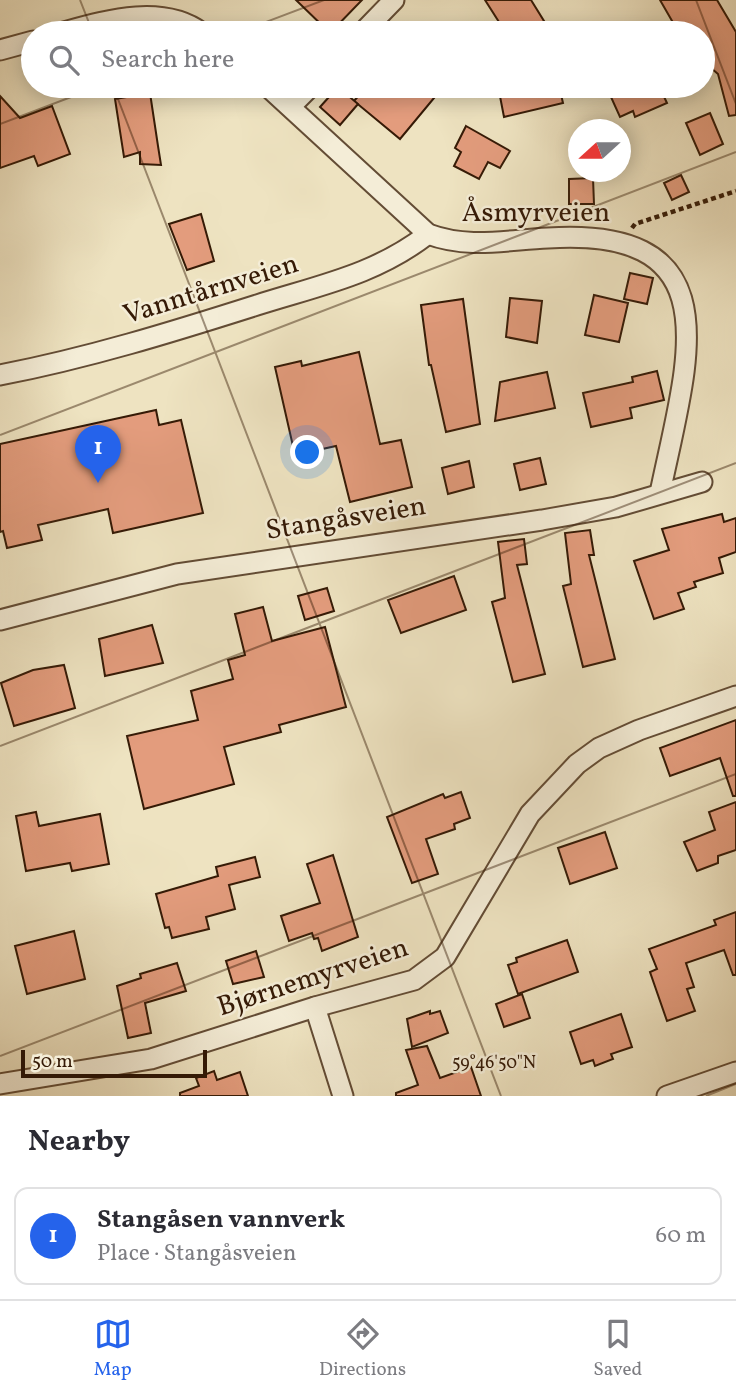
<!DOCTYPE html>
<meta charset="utf-8">
<style>
body{margin:0;font-family:Vollkorn,serif;background:#f2f2f3;color:#2b2b33}
.compass{position:absolute;left:568px;top:119px;width:63px;height:63px;border-radius:50%;background:#fff;box-shadow:0 4px 18px #0003;rotate:249deg}
.scale{position:absolute;left:21px;bottom:18px;width:186px;box-sizing:border-box;padding-left:7px;border:4px solid #351a06;border-top:0;font-size:19px;line-height:24px;white-space:nowrap;color:#351a06;-webkit-text-stroke:5px #f4edd7;paint-order:stroke}
.you{position:absolute;left:308px;top:453px;width:24px;height:24px;margin:-18px;border:5px solid #fff;border-radius:50%;background:#1a73e8;box-shadow:0 0 0 10px #1a73e833}
.badge{display:grid;place-items:center;width:46px;height:46px;border-radius:50%;background:#2563eb;color:#fff;font-size:23px;font-weight:700}
.pin{position:absolute;translate:-50% -58px;filter:drop-shadow(0 2px 4px #0008)}
.pin::after{content:'';position:absolute;top:37px;width:24px;height:21px;background:inherit;clip-path:polygon(0 0,100% 0,50% 100%)}
.list{margin:0;padding:0;list-style:none}
h2{display:flex;justify-content:space-between;align-items:center;height:91px;margin:0;padding:0 28px;font-size:30px}
h2 small{font-size:23px;font-weight:400;color:#7c7c81}
.list li{display:grid;grid-template-columns:46px 1fr auto;gap:21px;align-items:center;box-sizing:border-box;height:98px;margin:0 14px 14px;padding:0 14px;border:2px solid #e1e1e2;border-radius:14px}
.list b{display:block;font-size:26px;white-space:nowrap}
.list p{margin:0;font-size:23px;white-space:nowrap;color:#7c7c81}
.list em{font-size:23px;font-style:normal;color:#7c7c81}
.icon{flex:none;width:38px;height:38px;fill:none;stroke:currentColor;stroke-width:2;stroke-linecap:round;stroke-linejoin:round}
.map{position:relative;flex:none;width:736px;height:1096px;overflow:hidden}
.search{position:absolute;background:#fff;box-shadow:0 4px 18px #0003;left:21px;right:21px;top:21px;height:77px;display:flex;align-items:center;gap:18px;box-sizing:border-box;padding:0 24px;border-radius:38px;color:#7c7c81;font-size:26px}
.sheet{height:203px;background:#fff}
nav{display:flex;justify-content:space-around;align-items:center;box-sizing:border-box;height:98px;border-top:2px solid #e1e1e2;background:#fff;font-size:19px;color:#7c7c81}
nav a{display:grid;justify-items:center;gap:4px}
nav .on{color:#2563eb}
.map>svg:first-child{display:block}
</style>
<div class="map">
<svg width="736" height="1096" viewBox="0 0 736 1096">
<rect width="100%" height="100%" fill="#eee3c1"/>
<filter id="stains"><feTurbulence type="fractalNoise" baseFrequency=".00286" numOctaves="4"/><feColorMatrix values="0 0 0 0 .2 0 0 0 0 .09 0 0 0 0 .02 0 0 0 .5 -.17"/></filter>
<radialGradient id="worn" r=".72"><stop offset=".6" stop-color="#630" stop-opacity="0"/><stop offset="1" stop-color="#630" stop-opacity=".3"/></radialGradient>
<!-- building -->
<g fill="#e39c7d" stroke="#351a06" stroke-width="2">
<path d="M296 0H362L330 33Z"/>
<path d="M485 0H531L544 21 524 33H506Z"/>
<path d="M660 0H717L736 32V115L729 116 718 74 703 61V33H679Z"/>
<path d="M367 86H444L400 139 354 101Z"/>
<path d="M498 86H559L563 103 504 117Z"/>
<path d="M606 86H659L667 103 635 117 633 111 620 117Z"/>
<path d="M338 87 358 104 340 125 320 107Z"/>
<path d="M150 93 158 146 161 165 140 164V152L124 157 115 99Z"/>
<path d="M0 96 20 118 52 106 70 154 38 166 34 156 0 168Z"/>
<path d="M710 113 723 144 700 155 686 123Z"/>
<path d="M466 126 510 151 500 168 488 162 479 179 454 166 461 152 455 148Z"/>
<path d="M681 175 689 192 672 200 664 183Z"/>
<path d="M593 178 594 204H569V179Z"/>
<path d="M201 214 214 261 187 270 169 224Z"/>
<path d="M630 273 653 278 647 304 624 299Z"/>
<path d="M594 295 628 303 619 342 585 335Z"/>
<path d="M510 298 542 301 537 343 506 337Z"/>
<path d="M463 299 480 424 446 432 431 365H429L421 305Z"/>
<path d="M359 352 380 444 401 440 412 487 350 502 336 446 295 455 275 367 301 361 302 366Z"/>
<path d="M657 371 664 400 630 408 632 418 591 427 583 393 633 382 632 377Z"/>
<path d="M547 372 555 408 495 421 500 382Z"/>
<path d="M156 410 159 425 181 420 203 513 113 533 108 509 38 525 42 540 7 548 3 531 0 532V444Z"/>
<path d="M540 458 546 484 520 490 514 464Z"/>
<path d="M469 461 474 487 448 494 442 468Z"/>
<path d="M722 514 724 522 736 518V552L719 558 723 573 694 582 696 587 678 593 684 609 654 619 634 561 669 550 662 529Z"/>
<path d="M590 530 594 555H589L615 659 583 667 563 586 571 584 565 533Z"/>
<path d="M524 539 527 564 517 565 545 674 513 682 492 602 505 598 498 542Z"/>
<path d="M454 576 466 610 401 633 388 600Z"/>
<path d="M327 588 334 611 305 620 298 596Z"/>
<path d="M263 607 272 641 325 627 346 707 279 725 281 732 224 747 234 784 144 809 127 736 198 720 191 691 233 679 228 660 245 655 235 614Z"/>
<path d="M152 625 163 663 105 676 99 639Z"/>
<path d="M64 665 75 708 14 726 1 683 33 670Z"/>
<path d="M736 720V796H733L720 758 670 776 660 748Z"/>
<path d="M461 792 470 818 454 824 455 829 426 839 438 874 412 883 387 817 443 794 445 798Z"/>
<path d="M736 802V850L718 856V863L697 871 684 842 715 830 709 812Z"/>
<path d="M36 812 39 826 100 814 109 864 72 871 70 863 26 871 16 816Z"/>
<path d="M605 832 617 868 570 884 558 848Z"/>
<path d="M333 855 358 937 322 951 318 938 314 939 312 933 289 941 281 916 320 903 307 864Z"/>
<path d="M255 857 260 877 229 885 235 909 206 917 209 929 172 938 169 927 165 928 156 894 218 876 216 867Z"/>
<path d="M736 912V975H733L724 950 686 963 694 987 687 989 695 1011 667 1021 650 972 657 969 649 949 716 925 714 920Z"/>
<path d="M74 931 85 979 27 994 15 946Z"/>
<path d="M567 940 578 972 518 994 508 965 517 962 516 958Z"/>
<path d="M256 951 264 977 233 984 226 961Z"/>
<path d="M177 963 186 991 145 1003 151 1033 128 1038 117 986 141 978 140 974Z"/>
<path d="M522 994 530 1018 504 1027 496 1004Z"/>
<path d="M430 1011V1014L440 1011 448 1033 412 1047 407 1019Z"/>
<path d="M621 1014 632 1047 611 1054 613 1059 595 1066 593 1060 581 1064 570 1032Z"/>
<path d="M427 1046 440 1078 471 1067 481 1096H396V1093L418 1085 406 1050Z"/>
<path d="M214 1071 217 1080 240 1072 248 1096H180V1093L199 1086 196 1078Z"/>
</g>
<g fill="none" stroke-linecap="round" stroke-linejoin="round">
<defs>
<g id="minor">
<path d="M60 33C104 21 162 3 202 33"/>
<path d="M362 33 394 0"/>
<path d="M0 50 33 41"/>
<path d="M267 86 428 234C468 249 506 240 548 238 736 226 687 362 660 493"/>
<path d="M291 106 311 86"/>
<path d="M0 375C88 358 172 332 257 305 320 285 375 275 428 234"/>
<path d="M0 620 177 574 542 520 616 507 702 482"/>
<path d="M315 1007 343 1096"/>
<path d="M0 1084 151 1059 315 1007 414 980 445 957 530 814 577 764 599 748 639 730 736 696"/>
<path d="M667 1096 736 1072"/>
</g>
</defs>
<!-- minor casing -->
<use href="#minor" stroke="#634c35" stroke-width="23"/>
<!-- path -->
<path stroke="#351a06" stroke-width="4.5" stroke-dasharray="5 3.5" stroke-linecap="butt" d="M632 228 635 224 736 191"/>
<!-- minor -->
<use href="#minor" stroke="#f4edd7" stroke-width="19"/>
</g>
<!-- ticks -->
<path fill="none" stroke="#351a06" stroke-width="2" stroke-opacity="0.45" d="M80 0 93 33M696 0 736 104M237 33 324 0M113 86 501 1096M0 124 100 86M0 435 736 152M0 746 736 463M0 1056 736 774M706 1096 736 1084"/>
<g text-anchor="middle" dominant-baseline="central" stroke-width="5" stroke-linejoin="round" paint-order="stroke">
<!-- street labels -->
<g font-size="28" fill="#351a06" stroke="#f4edd7">
<text x="536" y="213">Åsmyrveien</text>
<text transform="translate(211 290) rotate(-17)">Vanntårnveien</text>
<text transform="translate(346 519) rotate(-9)">Stangåsveien</text>
<text transform="translate(313 978) rotate(-18)">Bjørnemyrveien</text>
</g>
</g>
<g font-size="18" text-anchor="middle" fill="#351a06" stroke="#f4edd7" stroke-width="5" stroke-linejoin="round" paint-order="stroke">
<text x="494" y="1068">59°46'50"N</text>
</g>
<rect width="100%" height="100%" filter="url(#stains)"/>
<rect width="100%" height="100%" fill="url(#worn)"/>
</svg>
<svg class="compass" viewBox="-18 -18 36 36"><path d="M0-13l5 13h-10z" fill="#e53935"/><path d="M0 13l5-13h-10z" fill="#7c7c81"/></svg>
<div class="scale">50 m</div>
<div class="you"></div>
<div class="pin badge" style="left:98px;top:483px">1</div>
<div class="search"><svg class="icon" aria-label="search" viewBox="0 0 24 24"><circle cx="10" cy="10" r="6"/><path d="M15 15l6 6"/></svg>Search here</div>
</div>
<section class="sheet">
<h2>Nearby<small></small></h2>
<ul class="list">
<li><span class="badge">1</span><div><b>Stangåsen vannverk</b><p>Place · Stangåsveien</p></div><em>60 m</em></li>
</ul>
</section>
<nav>
<a class="on"><svg class="icon" aria-label="map" viewBox="0 0 24 24"><path d="M3 6l6-2 6 2 6-2v14l-6 2-6-2-6 2zM9 4v14M15 6v14"/></svg>Map</a>
<a><svg class="icon" aria-label="directions" viewBox="0 0 24 24"><path d="M12 3l9 9-9 9-9-9zM9 14v-3h6M13 9l2 2-2 2"/></svg>Directions</a>
<a><svg class="icon" aria-label="saved" viewBox="0 0 24 24"><path d="M7 4h10v16l-5-4-5 4z"/></svg>Saved</a>
</nav>
